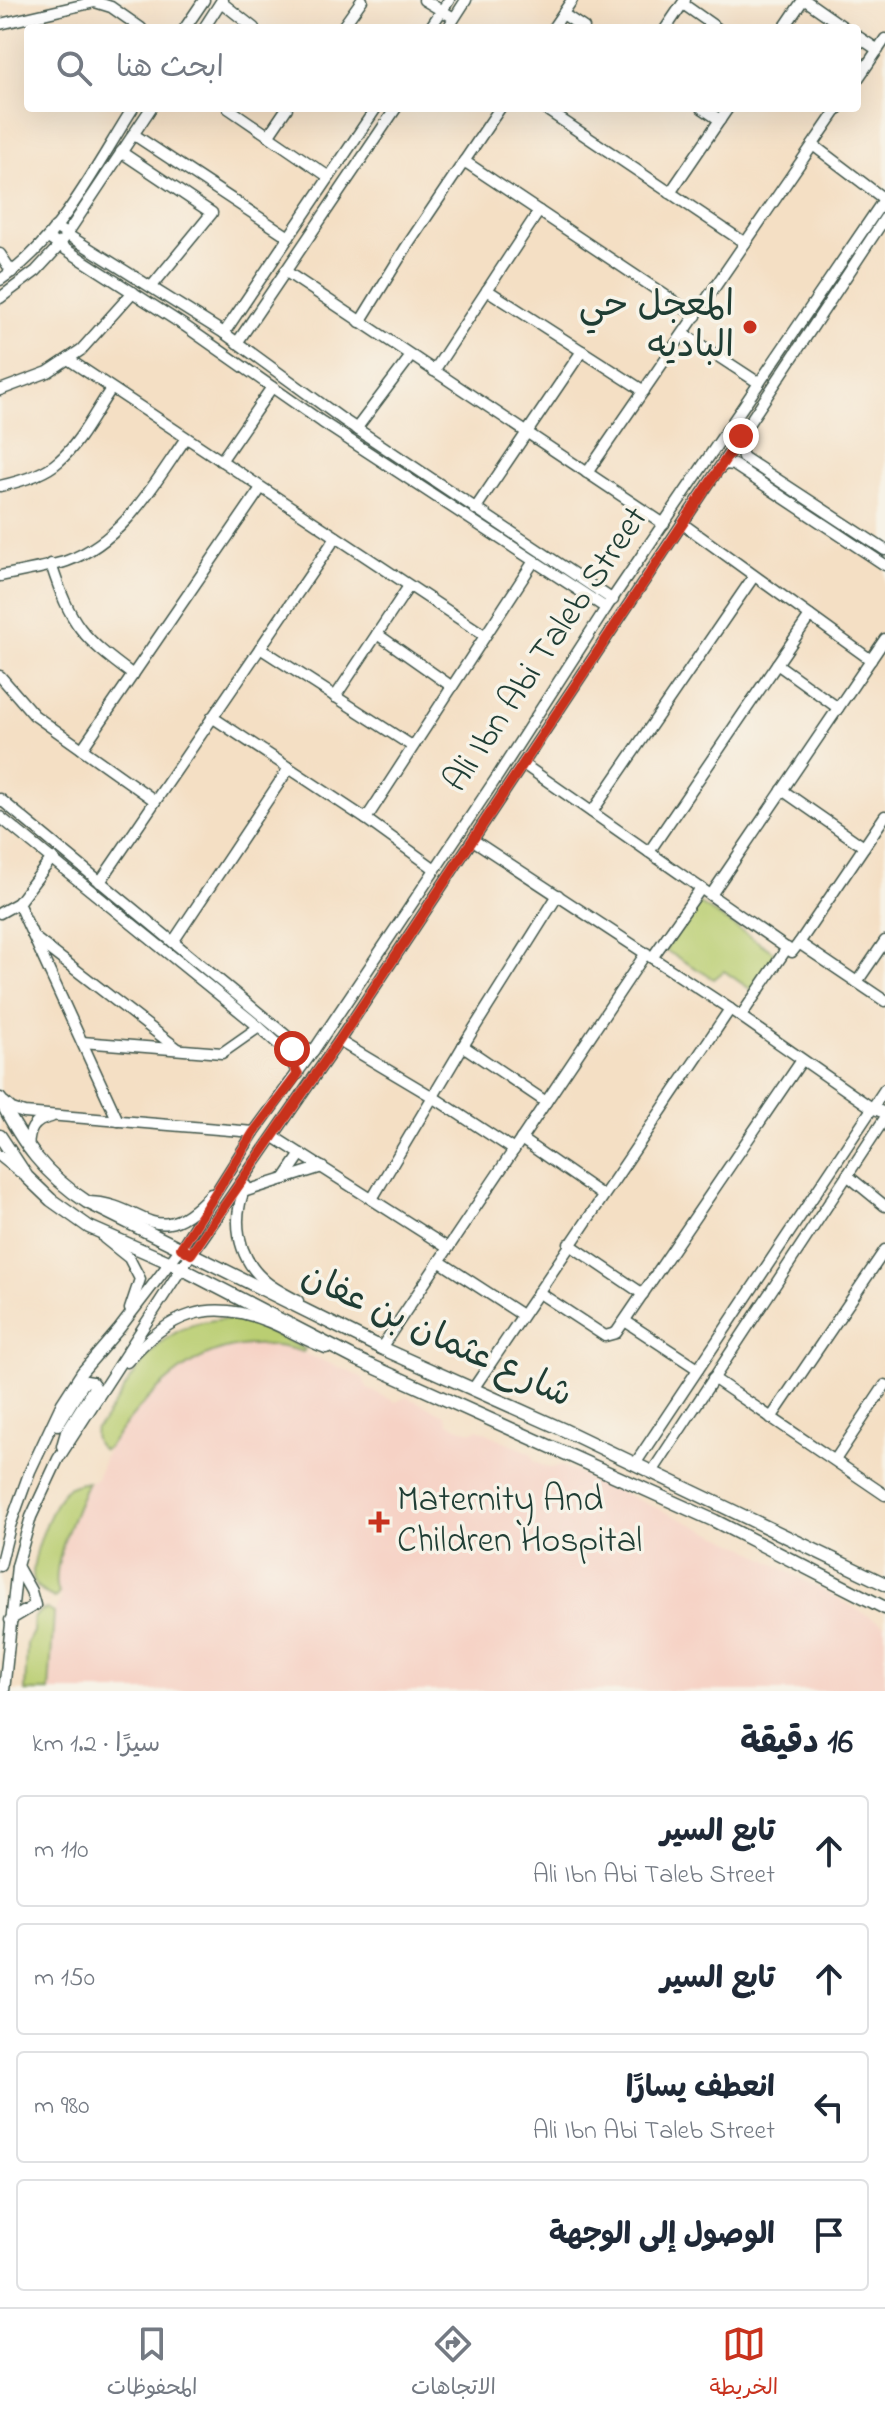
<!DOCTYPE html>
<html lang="ar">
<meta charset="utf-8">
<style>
body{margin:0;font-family:"Indie Flower","Playpen Sans Arabic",sans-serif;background:#f6f6f7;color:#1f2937;direction:rtl}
.stop{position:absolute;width:24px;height:24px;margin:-18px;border:6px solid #c8321e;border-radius:50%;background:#fff}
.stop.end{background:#c8321e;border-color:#fff;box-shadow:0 2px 8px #0008}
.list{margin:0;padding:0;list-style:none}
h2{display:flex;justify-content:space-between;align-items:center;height:104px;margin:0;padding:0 32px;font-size:34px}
h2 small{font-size:26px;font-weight:400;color:#747a83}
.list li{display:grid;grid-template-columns:52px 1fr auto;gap:24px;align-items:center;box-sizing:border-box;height:112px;margin:0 16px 16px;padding:0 16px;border:2px solid #e0e1e3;border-radius:8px}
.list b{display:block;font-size:30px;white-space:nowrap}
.list p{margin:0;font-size:26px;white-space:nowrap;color:#747a83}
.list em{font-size:26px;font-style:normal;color:#747a83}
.icon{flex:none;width:44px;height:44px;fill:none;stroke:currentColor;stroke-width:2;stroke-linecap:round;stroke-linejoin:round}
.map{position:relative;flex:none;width:885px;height:1691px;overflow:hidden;direction:ltr}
.search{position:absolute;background:#fff;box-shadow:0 8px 32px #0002;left:24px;right:24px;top:24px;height:88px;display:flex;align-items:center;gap:20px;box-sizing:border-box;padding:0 28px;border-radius:8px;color:#747a83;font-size:30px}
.sheet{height:616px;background:#fff}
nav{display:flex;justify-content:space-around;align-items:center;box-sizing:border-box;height:112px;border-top:2px solid #e0e1e3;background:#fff;font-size:22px;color:#747a83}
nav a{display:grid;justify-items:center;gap:4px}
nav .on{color:#c8321e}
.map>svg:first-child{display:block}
</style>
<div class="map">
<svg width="885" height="1691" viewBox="0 0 885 1691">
<rect width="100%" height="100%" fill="#f7f3e8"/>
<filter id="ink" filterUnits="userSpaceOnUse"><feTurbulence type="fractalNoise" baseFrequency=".0125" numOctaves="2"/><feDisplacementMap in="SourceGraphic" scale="16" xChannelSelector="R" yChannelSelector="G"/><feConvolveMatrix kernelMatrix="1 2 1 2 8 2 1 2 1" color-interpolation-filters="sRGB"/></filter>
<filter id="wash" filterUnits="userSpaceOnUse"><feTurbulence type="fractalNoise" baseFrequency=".006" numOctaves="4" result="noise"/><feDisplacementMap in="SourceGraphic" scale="32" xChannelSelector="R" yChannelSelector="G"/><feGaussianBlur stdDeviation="1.8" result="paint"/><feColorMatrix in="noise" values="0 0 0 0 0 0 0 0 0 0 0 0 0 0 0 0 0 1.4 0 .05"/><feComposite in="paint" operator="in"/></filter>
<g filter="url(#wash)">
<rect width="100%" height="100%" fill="#f4dfc4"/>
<!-- built -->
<path fill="#f6d2c5" d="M263 1344 293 1349 341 1368 363 1378 368 1389 396 1402 407 1397 445 1415 448 1423 470 1432 478 1429 531 1453 535 1462 550 1468 562 1466 744 1547 885 1625V1691H49L52 1617 61 1598 55 1584 60 1559 67 1534 88 1482 97 1479 108 1447 146 1400 190 1363 213 1352 238 1345Z"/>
<!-- green -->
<g fill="#bace72" stroke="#6c8653" stroke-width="2">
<path d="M699 903 778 955 753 991 724 971 714 979 665 950Z"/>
<path d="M234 1319 245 1321 305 1349 303 1352C213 1324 158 1380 108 1447L104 1450C95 1446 93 1437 95 1429L101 1424C139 1370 158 1317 234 1319Z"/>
<path d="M88 1482C77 1508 48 1568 59 1593L55 1598C47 1594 40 1592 35 1584 26 1566 52 1505 64 1491 69 1485 81 1483 88 1482Z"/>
<path d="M47 1609 54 1613 49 1691H25L27 1643 33 1632 34 1618 40 1611Z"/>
</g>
</g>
<g filter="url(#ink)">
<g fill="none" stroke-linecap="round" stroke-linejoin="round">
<defs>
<g id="minor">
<path d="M424 0 454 18"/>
<path d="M805 0 845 28"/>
<path d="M221 2 254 28"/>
<path d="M683 4 717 28"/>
<path d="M563 14 584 28"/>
<path d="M0 24 95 2 111 7 141 28"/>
<path d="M185 28 204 0"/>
<path d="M204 28 222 0"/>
<path d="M342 28 362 0"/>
<path d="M430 28 449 0"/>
<path d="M448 28 466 0"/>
<path d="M553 28 572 0"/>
<path d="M666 28 685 0"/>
<path d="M784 28 803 0"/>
<path d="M857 36 878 50"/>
<path d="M857 80 885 39"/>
<path d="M228 108 329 177"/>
<path d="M544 108 745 243"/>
<path d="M702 108 720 120"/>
<path d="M133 134 289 237"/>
<path d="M268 136 287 108"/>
<path d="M813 145 884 199"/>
<path d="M121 152 212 213 152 286"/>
<path d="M464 161 696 316"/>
<path d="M670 193 728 108"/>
<path d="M55 227 224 333 342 419 613 600"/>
<path d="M48 238 185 326 322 422 606 608"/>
<path d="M0 254 12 272"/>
<path d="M285 271 664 524"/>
<path d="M0 280C59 242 96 166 133 108"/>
<path d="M487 290 644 391"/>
<path d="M0 298 36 271 59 246 151 108"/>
<path d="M360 322 405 249 500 108"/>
<path d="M224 333 376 108"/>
<path d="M684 334 759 383"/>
<path d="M237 343 396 108"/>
<path d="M68 359 484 635"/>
<path d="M434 371 539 211"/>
<path d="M0 390 48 372 81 350 133 292"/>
<path d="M356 429 411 356"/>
<path d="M741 437 740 445 743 457 885 550"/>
<path d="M221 461 272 387"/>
<path d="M719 469 725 464 734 465 885 565"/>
<path d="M587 473 838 108"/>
<path d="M0 486C18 482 45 474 59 461 80 443 95 412 111 389"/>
<path d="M475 509 582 351"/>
<path d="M683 524 871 660"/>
<path d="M51 564C71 626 82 637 133 675"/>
<path d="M0 576C22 571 46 568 67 561 123 541 154 484 186 438"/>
<path d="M377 634 451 686"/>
<path d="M260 648 412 746"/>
<path d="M777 664 810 616"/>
<path d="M0 676 34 715 154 800"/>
<path d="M335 697 409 586"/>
<path d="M212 717 366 819 435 869"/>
<path d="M82 749 261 488"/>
<path d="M523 764 792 952 799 943"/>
<path d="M782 790 864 847"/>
<path d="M0 799 294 1042 307 1049 314 1050"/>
<path d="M592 812 754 576"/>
<path d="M885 816 799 943 885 1001"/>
<path d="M0 817 259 1027 286 1051 298 1074"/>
<path d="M366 819 534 561"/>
<path d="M473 840 730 1009 872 1108 885 1113"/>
<path d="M649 852 777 664 838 708"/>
<path d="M100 882 336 537"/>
<path d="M711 895 885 639"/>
<path d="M18 903 118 1121"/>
<path d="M0 913 18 903 52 858"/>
<path d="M36 939 178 1049"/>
<path d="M173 942 289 768"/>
<path d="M652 958 701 888"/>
<path d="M857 982 885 941"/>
<path d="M741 1016 787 948"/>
<path d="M339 1041 433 1097 514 1150"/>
<path d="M82 1042 222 1053 259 1027"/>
<path d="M463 1046 546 1102"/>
<path d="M4 1102 12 1109 24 1113 254 1132"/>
<path d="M274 1137 448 1248"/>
<path d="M521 1139 602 1195"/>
<path d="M28 1148C29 1131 32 1121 51 1117"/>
<path d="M0 1156 20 1172"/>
<path d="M847 1175 885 1206"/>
<path d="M284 1179 301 1154"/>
<path d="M246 1186C231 1218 237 1257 265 1281 274 1289 287 1295 298 1301"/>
<path d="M243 1192 322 1167"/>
<path d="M372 1199 463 1046 558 895"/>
<path d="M89 1202C145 1203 155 1255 211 1194"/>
<path d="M104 1238 129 1258 140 1279 130 1309"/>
<path d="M569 1244 643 1294"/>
<path d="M439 1261 522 1315"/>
<path d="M538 1292 605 1336 616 1333 802 1060"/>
<path d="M625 1321 698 1369"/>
<path d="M375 1344 381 1348 646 953"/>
<path d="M127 1362C168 1314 209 1297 269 1322 289 1330 306 1341 326 1348"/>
<path d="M713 1378 885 1495"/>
<path d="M473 1389 730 1009"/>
<path d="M771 1418 885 1250"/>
<path d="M58 1425 82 1386 86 1381 92 1382 95 1386 66 1432 62 1446"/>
<path d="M835 1460 885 1385"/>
<path d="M635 1464 885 1089"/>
<path d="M652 1472 885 1118"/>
<path d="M0 1566 10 1526 30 1471 62 1403 82 1372 119 1329 181 1248 254 1132 314 1050 497 777 606 608 885 198"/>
<path d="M10 1620 35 1605 31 1591 17 1566"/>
<path d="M4 1691 17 1566 31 1517 58 1459 181 1269 339 1041 885 218"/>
</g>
<g id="major">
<path d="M0 1099C23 1144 44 1174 87 1202L381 1348 562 1429 885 1584"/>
<path d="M0 1136 27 1177 51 1200 89 1227 171 1263 354 1358 715 1521 885 1608"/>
</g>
</defs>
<!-- minor casing -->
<use href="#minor" stroke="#3f554a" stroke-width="13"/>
<!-- major casing -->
<use href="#major" stroke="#3f554a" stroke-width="15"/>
<!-- minor -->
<use href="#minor" stroke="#fff" stroke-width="10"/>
<!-- major -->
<use href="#major" stroke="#fff" stroke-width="12"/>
</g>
</g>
<g fill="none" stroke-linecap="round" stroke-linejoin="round" filter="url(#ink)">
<!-- route -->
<path stroke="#c8321e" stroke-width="10" d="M292 1049 286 1051 298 1074 254 1132 181 1248 191 1254 339 1041 741 436"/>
</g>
<!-- markers -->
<g fill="#c8321e" stroke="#f7f3e8" stroke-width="3">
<circle cx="750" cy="327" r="8"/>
<path d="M375 1510h8v8h8v8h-8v8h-8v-8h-8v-8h8z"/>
</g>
<g text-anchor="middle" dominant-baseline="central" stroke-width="7" stroke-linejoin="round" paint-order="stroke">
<!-- poi labels -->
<g font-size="36" fill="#1f3d34" stroke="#f7f3e8" text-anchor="end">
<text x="734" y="306">المعجل حي<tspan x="734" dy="41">الباديه</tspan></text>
<text x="397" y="1501" text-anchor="start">Maternity And<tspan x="397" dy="41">Children Hospital</tspan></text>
</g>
<!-- street labels -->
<g font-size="36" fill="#1f3d34" stroke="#f7f3e8">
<text transform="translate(547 650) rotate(-56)">Ali Ibn Abi Taleb Street</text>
<text transform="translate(436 1337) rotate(25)">شارع عثمان بن عفان</text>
</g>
</g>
</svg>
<div class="stop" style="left:292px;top:1049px"></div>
<div class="stop end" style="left:741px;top:436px"></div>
<div class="search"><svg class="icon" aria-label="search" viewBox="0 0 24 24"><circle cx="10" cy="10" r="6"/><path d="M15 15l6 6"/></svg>ابحث هنا</div>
</div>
<section class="sheet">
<h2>16 دقيقة<small>سيرًا · 1.2 km</small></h2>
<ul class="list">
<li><svg class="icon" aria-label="ahead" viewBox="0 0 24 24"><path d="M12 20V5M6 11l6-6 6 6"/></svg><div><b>تابع السير</b><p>Ali Ibn Abi Taleb Street</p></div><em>110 m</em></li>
<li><svg class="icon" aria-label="ahead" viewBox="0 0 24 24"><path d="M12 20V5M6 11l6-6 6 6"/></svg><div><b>تابع السير</b></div><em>150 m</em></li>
<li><svg class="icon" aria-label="left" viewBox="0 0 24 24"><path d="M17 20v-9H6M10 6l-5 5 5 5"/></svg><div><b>انعطف يسارًا</b><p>Ali Ibn Abi Taleb Street</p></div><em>980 m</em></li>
<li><svg class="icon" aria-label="arrive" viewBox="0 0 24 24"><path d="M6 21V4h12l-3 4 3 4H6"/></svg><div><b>الوصول إلى الوجهة</b></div></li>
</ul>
</section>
<nav>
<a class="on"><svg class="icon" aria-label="map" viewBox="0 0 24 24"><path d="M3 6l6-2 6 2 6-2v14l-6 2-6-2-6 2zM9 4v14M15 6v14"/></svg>الخريطة</a>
<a><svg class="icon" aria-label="directions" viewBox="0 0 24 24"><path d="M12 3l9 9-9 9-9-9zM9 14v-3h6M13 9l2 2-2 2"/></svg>الاتجاهات</a>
<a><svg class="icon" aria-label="saved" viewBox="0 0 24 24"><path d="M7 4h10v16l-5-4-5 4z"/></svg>المحفوظات</a>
</nav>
